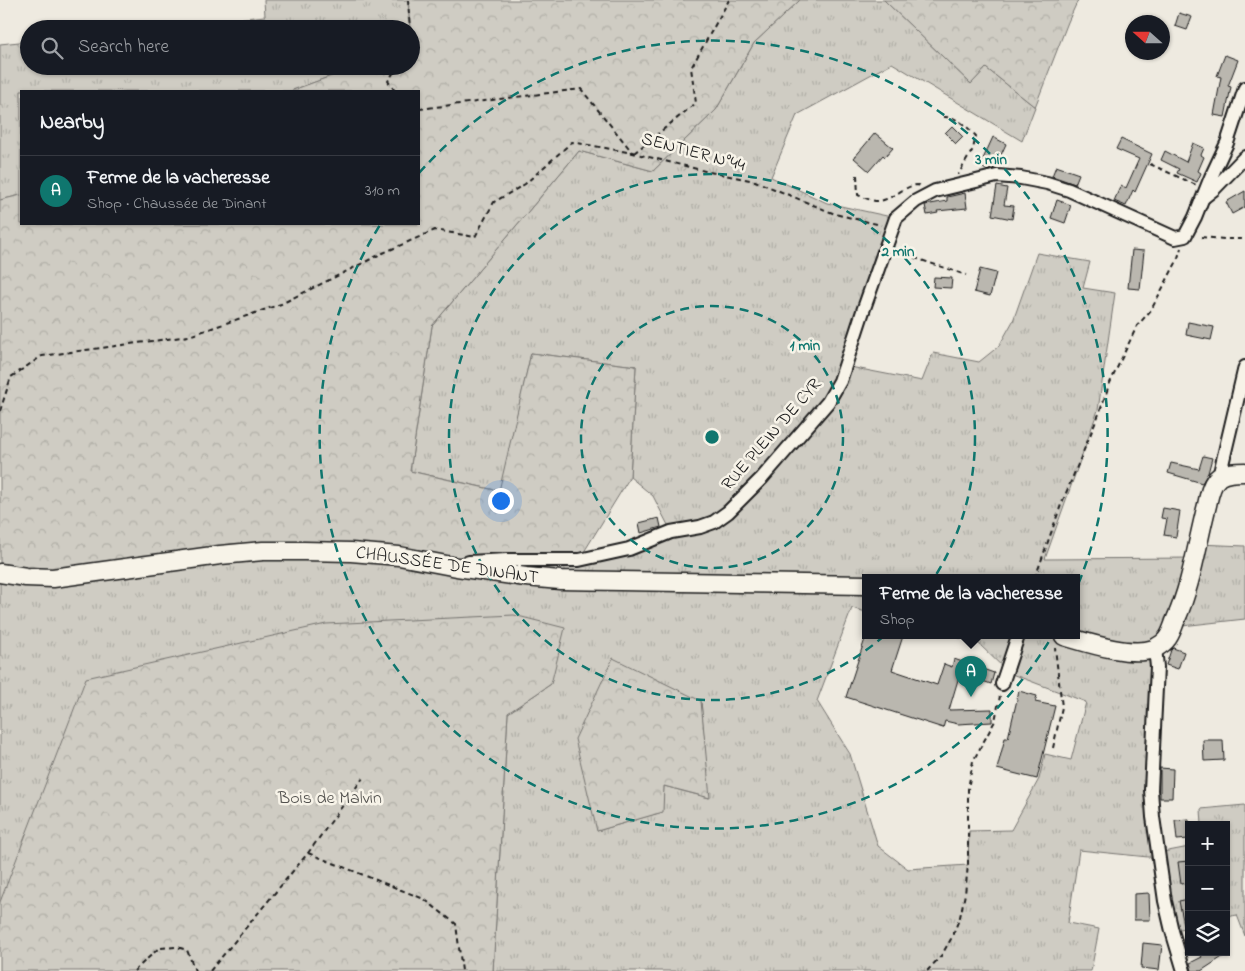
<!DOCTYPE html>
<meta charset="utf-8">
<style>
body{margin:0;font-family:"Indie Flower",sans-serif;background:#242831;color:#f1f3f6}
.controls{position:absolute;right:15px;bottom:15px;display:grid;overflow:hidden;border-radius:0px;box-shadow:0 1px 4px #0004}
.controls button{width:45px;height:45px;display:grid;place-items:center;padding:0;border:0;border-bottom:1px solid #363941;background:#171b24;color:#f1f3f6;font:25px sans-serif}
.compass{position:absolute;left:1125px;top:15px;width:45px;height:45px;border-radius:50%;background:#171b24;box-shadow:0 1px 4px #0004;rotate:291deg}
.you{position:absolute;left:500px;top:500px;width:18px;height:18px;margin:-12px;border:4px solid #fff;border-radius:50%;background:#1a73e8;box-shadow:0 0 0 8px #1a73e833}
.badge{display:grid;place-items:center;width:32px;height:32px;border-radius:50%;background:#0f766e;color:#fff;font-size:16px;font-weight:700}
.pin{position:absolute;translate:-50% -41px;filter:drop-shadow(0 1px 2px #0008)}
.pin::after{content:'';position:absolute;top:26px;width:18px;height:15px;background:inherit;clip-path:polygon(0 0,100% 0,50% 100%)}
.popup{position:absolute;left:862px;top:574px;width:218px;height:65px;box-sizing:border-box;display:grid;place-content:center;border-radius:0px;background:#171b24;filter:drop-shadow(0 1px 4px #0005);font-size:16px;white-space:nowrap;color:#9ea1a6}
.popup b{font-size:19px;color:#f1f3f6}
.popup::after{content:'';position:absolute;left:50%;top:100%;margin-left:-10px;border:10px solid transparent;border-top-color:#171b24}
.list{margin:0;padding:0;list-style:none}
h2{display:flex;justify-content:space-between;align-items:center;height:65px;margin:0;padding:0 20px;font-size:21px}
h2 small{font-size:16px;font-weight:400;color:#9ea1a6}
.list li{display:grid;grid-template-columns:32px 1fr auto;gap:15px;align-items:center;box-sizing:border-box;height:70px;padding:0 20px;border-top:1px solid #363941}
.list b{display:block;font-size:19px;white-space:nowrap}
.list p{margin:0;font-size:16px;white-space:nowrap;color:#9ea1a6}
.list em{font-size:16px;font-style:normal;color:#9ea1a6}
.icon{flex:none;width:28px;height:28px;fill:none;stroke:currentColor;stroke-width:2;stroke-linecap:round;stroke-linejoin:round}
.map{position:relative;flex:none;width:1245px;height:971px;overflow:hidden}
.search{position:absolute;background:#171b24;box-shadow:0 1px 4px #0004;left:20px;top:20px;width:400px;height:55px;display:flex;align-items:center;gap:12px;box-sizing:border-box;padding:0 18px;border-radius:28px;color:#9ea1a6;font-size:19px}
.panel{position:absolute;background:#171b24;box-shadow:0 1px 4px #0004;left:20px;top:90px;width:400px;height:135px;border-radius:0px}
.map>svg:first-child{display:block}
</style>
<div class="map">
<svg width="1245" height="971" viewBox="0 0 1245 971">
<defs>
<pattern id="grass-tufts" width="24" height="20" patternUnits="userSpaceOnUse" patternTransform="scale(1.25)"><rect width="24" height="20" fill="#cfccc3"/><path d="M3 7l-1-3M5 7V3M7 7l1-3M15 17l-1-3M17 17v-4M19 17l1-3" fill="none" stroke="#b1afa7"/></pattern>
<pattern id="forest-crowns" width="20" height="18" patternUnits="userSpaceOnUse" patternTransform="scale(1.25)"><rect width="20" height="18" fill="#cfccc3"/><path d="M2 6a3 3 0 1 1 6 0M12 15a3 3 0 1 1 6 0" fill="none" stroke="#b1afa7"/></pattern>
</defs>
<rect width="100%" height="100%" fill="#eeeae0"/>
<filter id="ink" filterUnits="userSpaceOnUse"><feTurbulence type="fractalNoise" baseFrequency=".02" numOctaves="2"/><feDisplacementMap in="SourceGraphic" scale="10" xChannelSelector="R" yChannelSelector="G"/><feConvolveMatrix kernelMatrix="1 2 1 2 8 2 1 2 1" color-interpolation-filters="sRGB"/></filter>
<g filter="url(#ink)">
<!-- grass -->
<g fill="url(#grass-tufts)" stroke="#767470" fill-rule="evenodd">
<path d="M264 0H408L410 29H143L265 16Z"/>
<path d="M800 0H884L971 84 986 68 1035 107 1022 141 892 63 797 115 771 177 827 203 896 218 845 366 922 381 933 353 979 362 999 346 1013 321 1037 253 1090 262 1083 288 1115 293 1098 410 1045 559 1195 558 1198 544 1245 546V619L1173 627 1155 648 1154 746 1158 853 1189 847V927L1172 931 1158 858 1079 850 1068 923 1099 929 1091 971H493L508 713 551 684 0 902V573L220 555 579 560 671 531 653 496 630 477 636 366 531 353 500 491 410 471 432 326 579 151 653 171 716 110 754 43ZM866 578H1076V636H953L978 643 1009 673 1086 702 1071 760 1045 754 1039 779 1011 830 969 831 968 865 908 869 878 846 850 754 817 701 852 608 866 612ZM701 701 709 798 664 786 662 812 597 831Z"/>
<path d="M29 41V66H359L290 91H21V195L0 200V44Z"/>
<path d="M1245 805V936L1237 915 1226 917V825H1202L1201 809Z"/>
</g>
<!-- forest -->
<g fill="url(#forest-crowns)" stroke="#767470">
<path d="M408 0H800L754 43 716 110 653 171 579 151 432 326 410 471 499 491 531 353 636 366 630 477 579 560 469 562 399 556 166 562 0 573V200L21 195V224H419V91H290L359 66H411V29H410Z"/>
<path d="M884 0H1078L1068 22 1035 107 986 68 971 84Z"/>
<path d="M514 615 565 628 551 684 508 713 493 971H0V902L86 678 326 624Z"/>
<path d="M613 658 701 701 710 798 664 786 663 812 597 831 575 739Z"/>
</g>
<!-- building -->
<g fill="#bab7af" stroke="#1c1c1c">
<path d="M1179 13 1192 17 1187 30 1175 26Z"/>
<path d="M1225 55 1238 60 1228 86 1231 87 1225 117 1214 115 1221 77 1217 76Z"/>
<path d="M952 126 963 137 956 144 945 133Z"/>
<path d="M875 133 893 148 885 157 883 155 869 171 854 158Z"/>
<path d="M993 137 1006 144 995 168 987 170 978 166 981 158 983 159Z"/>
<path d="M1121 139 1152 154 1135 192 1133 190 1126 206 1114 201 1121 185 1126 188 1139 159 1116 149Z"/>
<path d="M1193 143 1204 148 1201 155 1204 157 1198 171 1201 173 1197 182 1177 173 1179 169 1161 160 1165 151 1186 162Z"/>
<path d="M1056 166 1079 174 1075 184 1052 176Z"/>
<path d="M997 186 1007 188 1004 205 1014 206 1012 219 992 215Z"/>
<path d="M1245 191V207L1232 214 1226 202Z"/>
<path d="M965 193 967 208 937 211 938 213 927 215 925 205 947 201V197Z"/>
<path d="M1057 200 1071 205 1065 223 1051 218Z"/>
<path d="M1132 250 1144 251 1140 289 1128 288Z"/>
<path d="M980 269 996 273 990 296 974 292Z"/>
<path d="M934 277 952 278 951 288 933 287Z"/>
<path d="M1188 322 1214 327 1211 340 1186 335Z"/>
<path d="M1203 456 1212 458 1208 473 1202 483 1168 473 1171 463 1199 469Z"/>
<path d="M1163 508 1180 511 1176 537 1164 535 1167 519 1161 518Z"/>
<path d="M659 518 661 527 641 533 639 523Z"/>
<path d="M866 636H903L892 670 937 685 944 664 952 667 954 659 994 673 991 684 960 673 949 710 992 709V722L958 724 945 721 943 728 846 697Z"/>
<path d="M1173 648 1184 652 1178 669 1166 665 1171 650Z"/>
<path d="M1019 691 1037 696 1035 702 1055 706 1037 779 997 769 1005 738H1008Z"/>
<path d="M1203 740H1223L1224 760 1204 761Z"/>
<path d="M1160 768 1173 769 1172 798H1160Z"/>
<path d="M1189 819V839L1177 840 1175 820Z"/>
<path d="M1189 861V883L1181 884 1178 862Z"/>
<path d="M1149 893 1150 920H1134V894Z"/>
<path d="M1189 899V929H1185L1179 901Z"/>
<path d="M1143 943 1162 945 1159 970 1141 968Z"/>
<path d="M1199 952H1230L1201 971H1192L1190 963 1202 957Z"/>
</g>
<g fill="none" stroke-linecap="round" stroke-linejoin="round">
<defs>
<g id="street">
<path d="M1204 197 1214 189 1245 157"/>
<path d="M1219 477 1245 367"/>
<path d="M463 564 469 562 507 560H579L629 549 671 532 700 527 714 522 728 512 762 478 828 402 840 381 845 366 863 311 896 218 916 201 935 191 997 176 1021 178 1047 183 1069 190 1175 238 1185 236 1195 217 1211 177 1227 143 1245 88"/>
<path d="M1155 648 1157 667 1151 790 1153 817 1165 901 1172 931 1184 971"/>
<path d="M1002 684 1018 636"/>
</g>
<g id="secondary">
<path d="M0 573 26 577 53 578 220 555 263 551H304L351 552 399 556 457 567 526 577 560 580 866 585"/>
<path d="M1064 636C1088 643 1130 657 1154 649 1157 647 1164 643 1166 640 1171 635 1173 626 1176 619 1192 583 1197 543 1207 505 1209 496 1211 483 1219 477 1226 472 1237 472 1245 472"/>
</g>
</defs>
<!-- street casing -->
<use href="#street" stroke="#1c1c1c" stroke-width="16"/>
<!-- secondary casing -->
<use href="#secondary" stroke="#1c1c1c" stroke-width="21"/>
<!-- path -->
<g stroke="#1c1c1c" stroke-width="2" stroke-dasharray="5 4" stroke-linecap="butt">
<path d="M408 0 410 29"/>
<path d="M395 91 388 81 398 66"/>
<path d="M419 109 581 89 633 153"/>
<path d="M943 117C957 116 967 127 976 136L973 149 958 175"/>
<path d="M634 153 696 103 691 68 729 0"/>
<path d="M1150 164 1196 185"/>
<path d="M857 175 858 195C863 197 872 201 877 201 892 201 904 185 918 185L920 187"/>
<path d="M1201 237 1225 239H1245"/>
<path d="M897 252 966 275"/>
<path d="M0 411 11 377 42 356 189 336 281 304 383 253 435 230 475 237 494 202 525 184 572 142 633 153 709 172 755 181 835 214 881 225"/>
<path d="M1035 578 1061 505 1099 414 1109 385 1137 326 1151 310 1177 261 1181 248"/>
<path d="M1053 748 1062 707 1055 648"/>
<path d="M308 853 424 899 456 924 462 971"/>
<path d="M134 971 159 948 177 947 187 950 195 971"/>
<path d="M210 971 308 853 363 778"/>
<path d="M927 971 941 956 951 939 960 917 965 894 968 865V789L973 761 995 721 1000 696"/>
</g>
<!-- street -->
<use href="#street" stroke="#f7f3e8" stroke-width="12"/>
<!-- secondary -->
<use href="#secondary" stroke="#f7f3e8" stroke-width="18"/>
</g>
</g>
<!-- distance rings -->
<g fill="none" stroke="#0f766e" stroke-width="2.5" stroke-dasharray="9 6">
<circle cx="712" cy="437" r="131"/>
<circle cx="712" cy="437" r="263"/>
<path d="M419 173A394 394 0 1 1 380 225"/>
</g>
<g text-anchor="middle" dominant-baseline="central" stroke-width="5" stroke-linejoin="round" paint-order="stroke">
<!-- street labels -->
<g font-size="18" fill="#1c1c1c" stroke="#f7f3e8">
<text transform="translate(693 153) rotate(15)">SENTIER N°44</text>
<text transform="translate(772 435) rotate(-49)">RUE PLEIN DE CYR</text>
<text transform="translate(447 566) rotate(8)">CHAUSSÉE DE DINANT</text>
</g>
<!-- park labels -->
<g font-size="18" fill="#52514e" stroke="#f7f3e8">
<text x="330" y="799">Bois de Malvin</text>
</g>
</g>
<circle cx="712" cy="437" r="8" fill="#0f766e" stroke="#f7f3e8" stroke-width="2.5"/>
<g font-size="15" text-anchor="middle" font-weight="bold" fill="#0f766e" stroke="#f7f3e8" stroke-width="5" stroke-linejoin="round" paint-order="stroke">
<text x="991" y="164">3 min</text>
<text x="898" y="256">2 min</text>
<text x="805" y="350">1 min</text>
</g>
</svg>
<div class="controls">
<button>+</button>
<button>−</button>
<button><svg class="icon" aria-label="layers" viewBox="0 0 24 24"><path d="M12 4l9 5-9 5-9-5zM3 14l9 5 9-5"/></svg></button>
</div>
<svg class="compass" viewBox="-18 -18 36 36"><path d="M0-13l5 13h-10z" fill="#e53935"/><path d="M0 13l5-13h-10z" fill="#9ea1a6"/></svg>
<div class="you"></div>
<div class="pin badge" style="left:971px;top:697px">A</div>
<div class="popup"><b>Ferme de la vacheresse</b>Shop</div>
<div class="search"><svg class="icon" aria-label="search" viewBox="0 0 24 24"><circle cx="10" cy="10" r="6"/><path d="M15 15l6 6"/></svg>Search here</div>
<section class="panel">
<h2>Nearby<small></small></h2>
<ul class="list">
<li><span class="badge">A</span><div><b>Ferme de la vacheresse</b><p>Shop · Chaussée de Dinant</p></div><em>310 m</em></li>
</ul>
</section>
</div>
